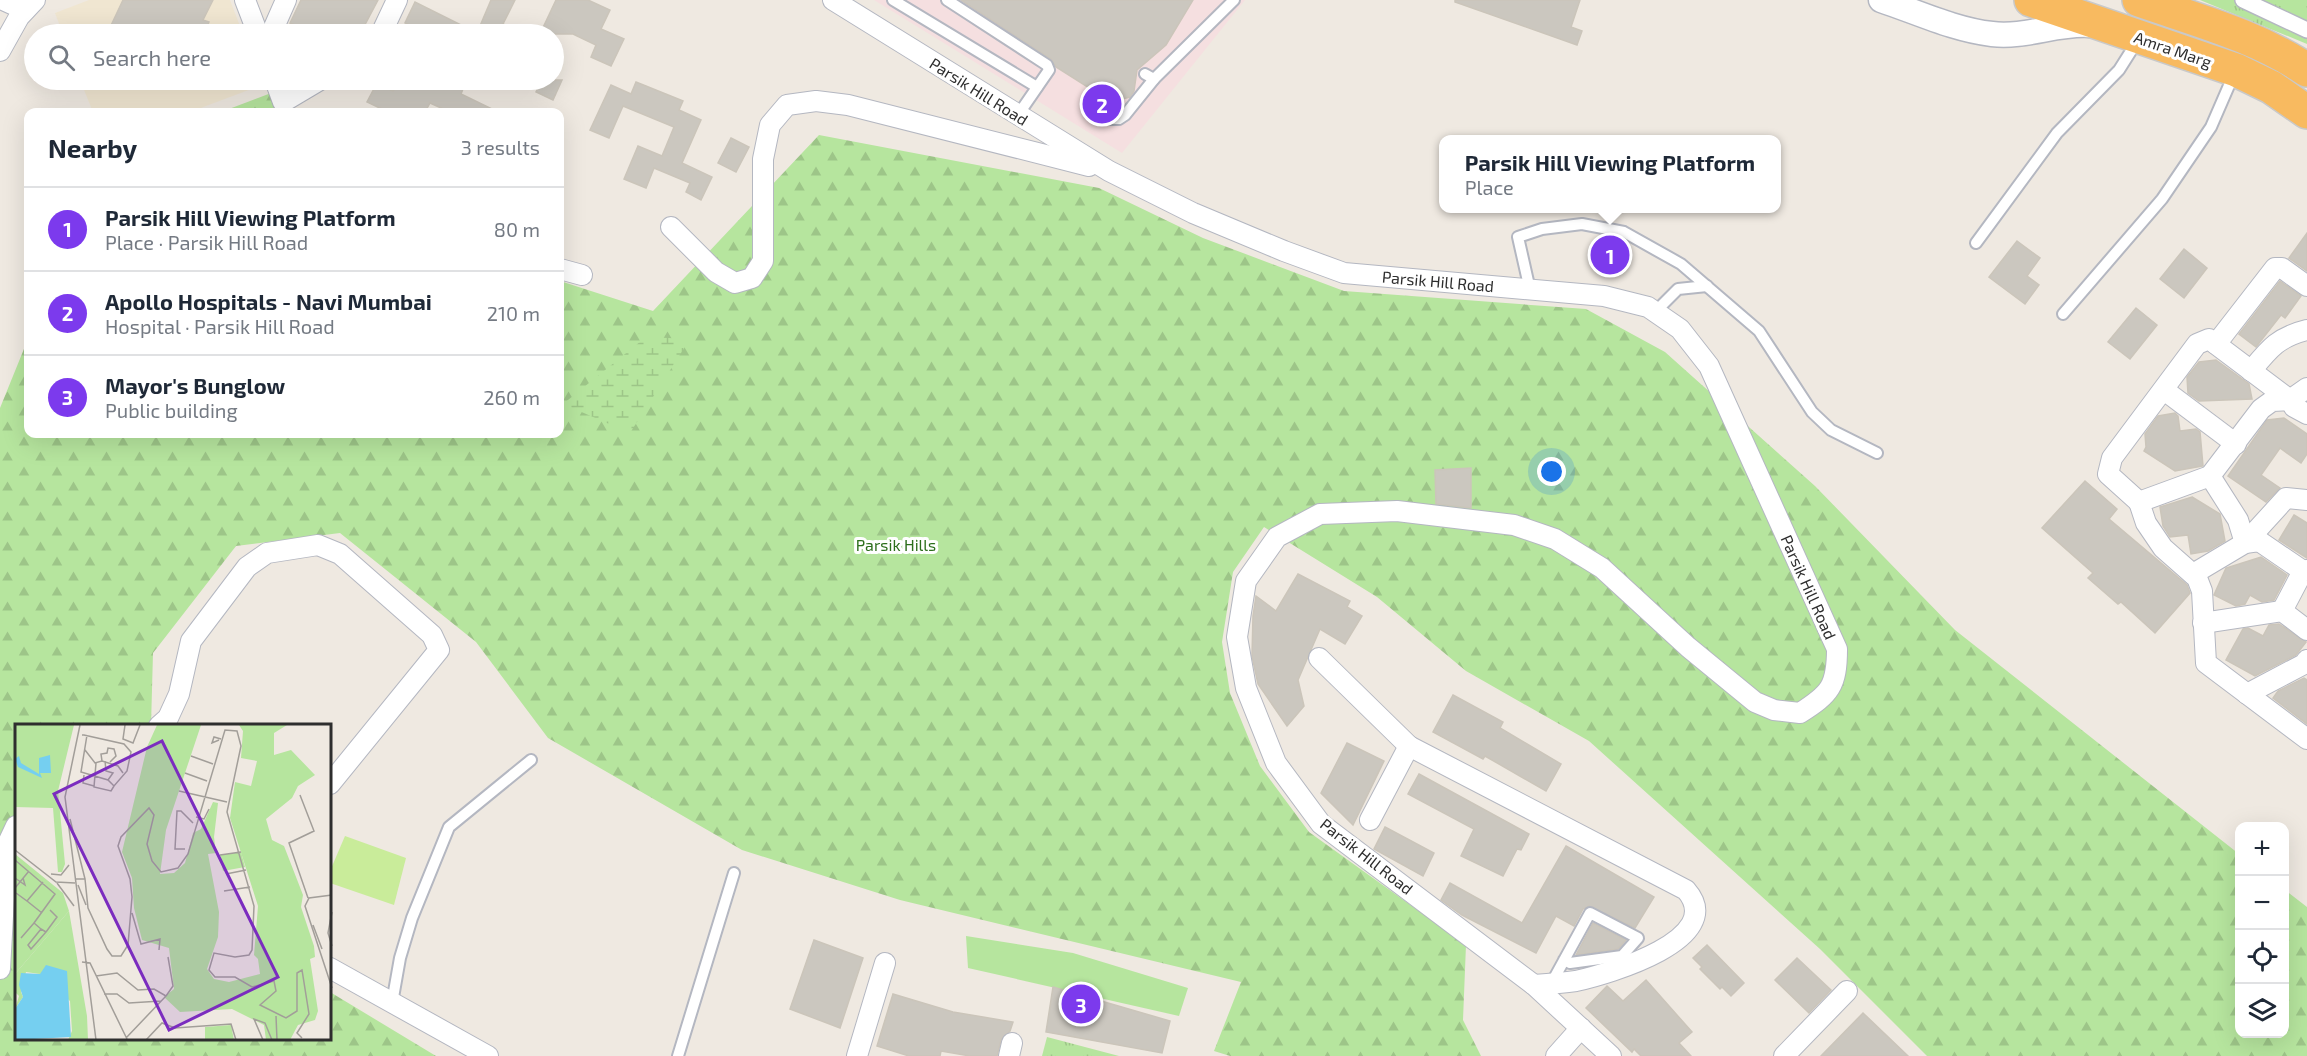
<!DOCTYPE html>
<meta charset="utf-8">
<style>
body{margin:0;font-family:"Exo 2",sans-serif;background:#f6f6f7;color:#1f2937}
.controls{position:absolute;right:18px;bottom:18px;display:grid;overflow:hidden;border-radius:12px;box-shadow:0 6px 24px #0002}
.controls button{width:54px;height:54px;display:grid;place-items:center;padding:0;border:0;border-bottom:2px solid #e0e1e3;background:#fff;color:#1f2937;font:30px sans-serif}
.you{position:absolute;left:1552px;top:472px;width:21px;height:21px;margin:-15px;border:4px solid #fff;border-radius:50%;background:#1a73e8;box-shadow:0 0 0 9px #1a73e833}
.badge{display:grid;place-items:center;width:39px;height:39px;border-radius:50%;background:#7c3aed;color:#fff;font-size:20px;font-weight:700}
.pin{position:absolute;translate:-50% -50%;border:3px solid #fff;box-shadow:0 2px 6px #0006}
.popup{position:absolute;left:1439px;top:135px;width:342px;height:78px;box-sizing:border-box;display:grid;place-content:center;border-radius:12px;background:#fff;filter:drop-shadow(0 2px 4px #0005);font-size:20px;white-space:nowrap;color:#747a83}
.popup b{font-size:22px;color:#1f2937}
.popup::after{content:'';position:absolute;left:50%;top:100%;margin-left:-12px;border:12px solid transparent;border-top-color:#fff}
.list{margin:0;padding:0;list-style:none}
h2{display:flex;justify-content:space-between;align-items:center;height:78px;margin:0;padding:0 24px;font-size:26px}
h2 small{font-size:20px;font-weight:400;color:#747a83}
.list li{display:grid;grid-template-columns:39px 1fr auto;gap:18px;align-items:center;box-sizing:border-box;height:84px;padding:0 24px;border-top:2px solid #e0e1e3}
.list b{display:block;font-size:22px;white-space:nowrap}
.list p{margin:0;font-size:20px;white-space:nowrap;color:#747a83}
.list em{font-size:20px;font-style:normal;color:#747a83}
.icon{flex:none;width:33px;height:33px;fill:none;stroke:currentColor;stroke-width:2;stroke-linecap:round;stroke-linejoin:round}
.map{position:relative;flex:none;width:2307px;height:1056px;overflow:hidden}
.search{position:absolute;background:#fff;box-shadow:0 6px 24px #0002;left:24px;top:24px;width:540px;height:66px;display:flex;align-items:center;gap:15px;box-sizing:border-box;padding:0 21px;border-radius:33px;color:#747a83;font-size:22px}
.panel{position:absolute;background:#fff;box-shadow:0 6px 24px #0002;left:24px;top:108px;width:540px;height:330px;border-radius:12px}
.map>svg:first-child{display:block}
</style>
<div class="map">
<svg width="2307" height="1056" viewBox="0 0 2307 1056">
<defs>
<pattern id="forest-firs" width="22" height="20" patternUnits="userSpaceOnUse" patternTransform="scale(1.5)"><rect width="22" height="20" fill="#b6e59e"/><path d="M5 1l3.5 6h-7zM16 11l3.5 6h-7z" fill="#9dc588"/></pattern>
<pattern id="wetland-marsh" width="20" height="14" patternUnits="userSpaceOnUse" patternTransform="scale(1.5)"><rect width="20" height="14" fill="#b6e59e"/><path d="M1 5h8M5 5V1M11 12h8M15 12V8" fill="none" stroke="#9dc588"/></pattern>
<pattern id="park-tufts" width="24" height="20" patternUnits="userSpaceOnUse" patternTransform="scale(1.5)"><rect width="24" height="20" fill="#b6e59e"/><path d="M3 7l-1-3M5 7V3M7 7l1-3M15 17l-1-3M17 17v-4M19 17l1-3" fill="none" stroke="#9dc588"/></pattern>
</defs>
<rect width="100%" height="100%" fill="#efe9e1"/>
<!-- education -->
<g fill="#f0e6d1">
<path d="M89 0H230L243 34H63L55 13Z"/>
<path d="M80 80H260L262 85 190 112H93Z"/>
</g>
<!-- medical -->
<path fill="#f5dfe0" d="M874 0H1245L1122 153Z"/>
<!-- grass -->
<path fill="#b6e59e" d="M966 936 1073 953 1188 988 1179 1016 968 968Z"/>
<!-- forest -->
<g fill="url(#forest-firs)">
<path d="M287 87 292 112H221Z"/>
<path d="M819 135 1099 188 1203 238 1344 291 1586 309 1665 352 1815 486 1955 630 2239 854 2240 1034H2284L2285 890 2307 907V1056H1927L1820 949 1589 741 1466 671 1377 597 1264 527 1233 572 1222 642 1230 693 1260 766 1309 832 1466 945 1463 1020 1481 1056H1230L1214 1051 1241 982 900 900 742 850 548 738 476 642 340 533 236 546 153 653 151 726H16V1040H330V992L436 1056H0V408L28 339V434H560V281L653 311Z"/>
</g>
<!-- wetland -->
<path fill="url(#wetland-marsh)" d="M646 337 690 339 630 433 563 404Z"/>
<!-- park -->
<g fill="url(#park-tufts)">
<path d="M2200 0H2307V44Z"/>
<path d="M1047 1037 1119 1056H1042Z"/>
</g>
<!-- pitch -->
<path fill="#c9ec9a" d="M345 836 406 858 394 905 330 883V871Z"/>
<!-- building -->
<g fill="#cbc7bf" stroke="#cbc5ba" stroke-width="1.5">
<path d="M123 0H213L203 20 209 22 204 34H107Z"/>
<path d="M301 0H378L360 34H316L290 23Z"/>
<path d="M491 0H515L503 24 528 34H437L420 26 418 29 405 23 415 2 477 33Z"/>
<path d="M556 0H588L610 10 601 29 624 39 611 66 591 57 596 45 573 34H540Z"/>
<path d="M961 0H1193L1166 45 1137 70 1134 91 1130 97 1118 100 1105 98 1056 67 1051 59Z"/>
<path d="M1455 0H1580L1571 27 1582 31 1577 45 1455 2Z"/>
<path d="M401 80H443L463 89 461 94 498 112H450L430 103 425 112H388L367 102 377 83 393 91Z"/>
<path d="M542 80H562L553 100 536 92Z"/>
<path d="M636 82 683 101 679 110 701 120 682 163 712 177 701 200 686 192 690 183 654 168 646 188 624 179 638 146 662 156 674 127 623 106 609 138 590 130 611 85 631 94Z"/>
<path d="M731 138 749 147 736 172 718 163Z"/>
<path d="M2307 233V271L2289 258Z"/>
<path d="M1601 239 1623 245 1619 275 1595 266Z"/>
<path d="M2017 241 2040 258 2027 276 2039 285 2025 304 1989 277Z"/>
<path d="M2184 249 2207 268 2184 298 2160 279Z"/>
<path d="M2280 281 2301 296 2285 318 2281 315 2256 347 2239 334Z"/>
<path d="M2136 308 2157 325 2130 359 2108 342Z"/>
<path d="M2216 360 2249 384 2252 399 2199 401 2188 393 2187 377 2199 362Z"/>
<path d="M2175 413 2178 416 2180 431 2196 429 2200 432 2203 466 2175 471 2144 451 2146 447 2145 434 2158 416Z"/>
<path d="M2284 418 2307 434V454L2301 463 2280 448 2261 475 2280 488 2266 502 2228 476 2267 420Z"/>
<path d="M1471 468V508L1436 504 1435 470Z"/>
<path d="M2085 481 2117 509 2109 519 2187 585 2190 593 2155 633 2121 602 2118 604 2088 578 2093 573 2042 528Z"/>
<path d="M2192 497 2220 514 2225 541 2208 551 2191 554 2188 535 2170 537 2163 526 2160 507Z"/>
<path d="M2294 515 2307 523V558L2279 540Z"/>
<path d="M2261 557 2287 575 2274 600 2262 602 2250 595 2245 604 2236 606 2214 595 2226 568Z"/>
<path d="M1298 574 1350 601 1347 607 1362 616 1345 644 1320 629 1298 680 1304 706 1287 726 1258 684 1252 656 1253 616 1256 596 1276 611Z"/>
<path d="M2279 624 2306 642 2296 655 2255 676 2226 660 2243 629 2248 628 2263 636 2269 625Z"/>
<path d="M2304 678 2307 680V724L2273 698 2278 691Z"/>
<path d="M1453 695 1503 722 1500 728 1561 764 1546 791 1485 756 1483 759 1433 732Z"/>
<path d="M1347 743 1384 761 1353 825 1321 793Z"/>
<path d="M1419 774 1529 834 1521 850 1517 849 1503 876 1461 856 1474 829 1408 794Z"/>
<path d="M1385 827 1434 853 1423 876 1374 849Z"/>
<path d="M1566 846 1654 897 1635 928 1589 906 1583 909 1574 926 1556 916 1536 953 1462 915 1441 900 1450 883 1522 923Z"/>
<path d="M1593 923 1626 940 1618 949 1576 955Z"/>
<path d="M814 940 863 958 840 1028 790 1009Z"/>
<path d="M1707 945 1744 983 1731 996 1722 987 1720 989 1700 969 1702 967 1693 958Z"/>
<path d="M1797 958 1831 990 1809 1013 1775 980Z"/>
<path d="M1646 980 1692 1032 1679 1043 1691 1056H1641L1634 1049 1632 1052 1586 1008 1607 986 1623 1001Z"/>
<path d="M1053 987 1170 1021 1162 1053 1046 1032Z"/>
<path d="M893 994 953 1012 1013 1022 1010 1031 1001 1040 997 1056H970L941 1051 940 1056H909L877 1046Z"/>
<path d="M1863 1013 1908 1056H1821Z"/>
</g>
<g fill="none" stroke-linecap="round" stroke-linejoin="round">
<defs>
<g id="service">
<path d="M893 0 1037 87"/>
<path d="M947 0 1047 65 1049 70 1018 115"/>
<path d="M1145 74 1154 79 1234 0"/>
<path d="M1110 119H1119L1125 115 1154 79"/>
<path d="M1976 243 2057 133 2119 70 2138 40"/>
<path d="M1530 290 1518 237 1542 229 1582 224 1624 232 1681 264 1759 331 1812 412 1831 430 1877 453"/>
<path d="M1655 312 1678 289 1707 286"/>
<path d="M2063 314 2162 199 2211 127 2234 74"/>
<path d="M1551 984 1590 913 1638 938 1622 956 1570 963 1564 960"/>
<path d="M392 1003 400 958 412 918 449 827 531 760"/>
<path d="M678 1056 734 873"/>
</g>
<path id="pedestrian" d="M2243 0 2307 30"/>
<g id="minor">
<path d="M3 0 25 10"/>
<path d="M245 0 258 34"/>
<path d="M833 0 1109 171 1193 213 1284 251 1344 273 1604 296 1648 307 1680 329 1709 366 1837 649C1837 686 1830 694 1800 713L1774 710 1755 702 1688 647 1602 568 1555 539 1514 525 1397 511 1320 514 1277 537 1246 581 1237 637 1246 688 1276 763 1321 824 1534 985 1611 1056"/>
<path d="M271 34 286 0"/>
<path d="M381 34 397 0"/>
<path d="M0 51 19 17 35 0"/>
<path d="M275 80 283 102 320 80"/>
<path d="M671 227 716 272 735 283 752 278 763 261V159L770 125 787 105 816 101 848 105 1089 166"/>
<path d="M560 269 582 275"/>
<path d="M2216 344 2275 268H2282L2307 286"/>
<path d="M2251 371C2269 349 2278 337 2307 330"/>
<path d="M2307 388 2290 400 2272 401 2261 409 2210 476 2139 502 2146 523 2163 548 2197 578 2202 591 2206 663 2307 739"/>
<path d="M2164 390 2236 444"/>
<path d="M2210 476 2238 520 2245 543"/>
<path d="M2139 502 2108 474 2112 458 2197 344 2209 339 2290 400 2294 407 2307 414"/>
<path d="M2245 543 2286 498 2307 500"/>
<path d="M2193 574 2245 543 2259 541 2303 571"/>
<path d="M2282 611 2303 571 2307 570"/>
<path d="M2203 623 2282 611 2307 630"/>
<path d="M1319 658 1409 746"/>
<path d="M2247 694 2304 664 2307 660"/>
<path d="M159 726 168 718 179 694 191 641 247 567 267 553 318 545 340 554 432 635 439 650 330 784"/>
<path d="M1370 820 1409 746 1686 890C1729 939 1608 974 1576 981 1562 983 1548 984 1534 985"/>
<path d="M330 968 488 1056"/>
<path d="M0 969 7 845 16 826"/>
<path d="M857 1056 885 963"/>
<path d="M1009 1056 1012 1043"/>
<path d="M1556 1056 1581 1028"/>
<path d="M1784 1056 1847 991"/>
</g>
<path id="tertiary" d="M1881 0C1917 12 1955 30 1992 34 2025 38 2057 23 2089 25"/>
<g id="trunk">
<path d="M2031 0 2236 70 2271 87 2307 112"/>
<path d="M2139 0C2196 20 2257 36 2307 70"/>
</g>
</defs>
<!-- service casing -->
<use href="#service" stroke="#b4b7c1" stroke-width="14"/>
<!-- pedestrian casing -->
<use href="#pedestrian" stroke="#b4b7c1" stroke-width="18"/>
<!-- minor casing -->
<use href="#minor" stroke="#b4b7c1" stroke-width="22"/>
<!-- tertiary casing -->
<use href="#tertiary" stroke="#b4b7c1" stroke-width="27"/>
<!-- trunk casing -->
<use href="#trunk" stroke="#c9c9c9" stroke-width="36"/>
<!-- service -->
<use href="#service" stroke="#fff" stroke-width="10"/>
<!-- pedestrian -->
<use href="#pedestrian" stroke="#fff" stroke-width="15"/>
<!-- minor -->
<use href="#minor" stroke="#fff" stroke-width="20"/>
<!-- tertiary -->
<use href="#tertiary" stroke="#fff" stroke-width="24"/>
<!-- trunk -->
<use href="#trunk" stroke="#f8ba60" stroke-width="33"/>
</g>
<g text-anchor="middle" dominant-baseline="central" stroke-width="6" stroke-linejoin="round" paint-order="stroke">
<!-- street labels -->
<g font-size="16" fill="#2e2e2e" stroke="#fff">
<text transform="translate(2173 49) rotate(19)">Amra Marg</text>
<text transform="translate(979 91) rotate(32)">Parsik Hill Road</text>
<text transform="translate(1438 281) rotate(5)">Parsik Hill Road</text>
<text transform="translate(1809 587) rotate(66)">Parsik Hill Road</text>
<text transform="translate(1367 856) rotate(38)">Parsik Hill Road</text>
</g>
<!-- park labels -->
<g font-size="16" fill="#2c6e1b" stroke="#fff">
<text x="896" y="544">Parsik Hills</text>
</g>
</g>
<!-- overview -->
<g transform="translate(15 724)">
<rect width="316" height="316" fill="#efe9e1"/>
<path d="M54 187 72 292 73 316H53L57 307 55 277 25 250 11 248 6 268 8 273 0 285 4 272 0 268V250Z" fill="#b6e59e"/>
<path d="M142 1H186L151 106 145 150 159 149 170 139 178 109 186 105 198 78 203 79 199 113 201 129 193 130 204 188 203 213 192 245 199 255 214 258 245 250 243 235 239 231 243 182 215 94 220 58 236 62 242 37 226 34 228 7 224 1H272L259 9V31L276 26 300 51 283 62 277 74 251 95 257 116 269 122 288 171 286 183 299 222 300 233 295 235 303 287 300 296 283 301 275 316H251L249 301 217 285 165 288 149 273 159 265 154 224 127 216 119 184 117 154 107 128 132 23Z" fill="#b6e59e"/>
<path d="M0 1H59L43 67 50 140 47 148H43L38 84 0 83ZM226 128 230 143 208 147 205 131ZM0 130 48 169 54 187 0 250ZM216 301 219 316H190V303Z" fill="#b6e59e"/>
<path d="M0 214 17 227 0 247Z" fill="#b6e59e"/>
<path d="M35 31 36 49H25L27 54 3 43 0 35 4 32 6 39 24 50V34ZM31 241 52 247 56 313 1 316 0 285 8 273 4 261 6 249 25 250Z" fill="#75cff0"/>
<path fill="none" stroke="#a29e99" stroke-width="1.5" d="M65 1 50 73 81 316M110 1 108 15 118 19 125 1M67 11H69L109 20 116 28 112 47 99 62 93 56 66 48 72 11M204 16 197 19 199 13 206 15M70 26 80 39 87 37 86 30 92 29 93 24 99 25 101 32 95 38M176 32 198 40M87 37 103 42 108 49M90 37 91 47 98 49 93 56M81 39 79 63 96 67 99 62M170 49 192 57M69 51 68 59 79 62M164 67 212 78M285 71 299 107 274 119 293 174M181 93 189 95 194 85M55 95 70 155M170 125H160L162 87H166L178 99M0 126 41 158 60 159M205 131 226 128M0 136 40 170 19 199 26 205 13 221 16 225 31 208 26 205M36 150 46 151 54 141M211 150 231 146M0 154 10 161 8 154M60 155H70L73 184 92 225 97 232H106L113 221 117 173 115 155 103 122 106 113 134 84 139 91 132 120 137 137 146 148 163 144 173 130 210 6 222 7 226 22 212 88 239 182 237 226 234 231 220 233 199 229 194 246 200 253H220L237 263 259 257 261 267 245 281 271 294 282 287V249L287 246 294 290 282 309 287 314M42 159 59 182M63 161 71 181M0 164 14 147M209 167 235 163M1 169 12 177 28 158M317 171 294 174 290 182 317 264M12 177 27 189M317 188 313 209 317 222M117 189 126 220 145 215 144 226M298 201 307 225M31 208 42 193 35 186M6 214 19 199M67 238 75 239 112 315M81 252 102 249 123 266 139 265 151 272 111 314M89 270H102L114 279 146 277M151 272 158 262 153 233M261 292 262 316M131 316 147 299 160 304 216 300 221 316M248 316 239 295 250 299 257 316"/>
<path fill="#7b2cbf" fill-opacity="0.15" stroke="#7b2cbf" stroke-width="3" d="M147 17 263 253 154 306 39 70Z"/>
<rect width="316" height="316" fill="none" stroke="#2e2e2e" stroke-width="3"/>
</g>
</svg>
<div class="controls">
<button>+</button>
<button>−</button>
<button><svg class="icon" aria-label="locate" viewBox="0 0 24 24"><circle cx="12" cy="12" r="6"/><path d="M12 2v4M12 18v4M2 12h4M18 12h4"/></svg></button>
<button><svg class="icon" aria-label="layers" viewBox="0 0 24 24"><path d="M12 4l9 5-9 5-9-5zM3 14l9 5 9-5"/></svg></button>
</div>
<div class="you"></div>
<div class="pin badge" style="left:1610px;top:255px">1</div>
<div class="popup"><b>Parsik Hill Viewing Platform</b>Place</div>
<div class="pin badge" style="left:1102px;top:104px">2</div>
<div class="pin badge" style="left:1081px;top:1004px">3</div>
<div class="search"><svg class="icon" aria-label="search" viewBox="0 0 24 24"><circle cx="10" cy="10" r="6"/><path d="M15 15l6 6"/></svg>Search here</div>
<section class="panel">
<h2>Nearby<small>3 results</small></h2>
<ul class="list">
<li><span class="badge">1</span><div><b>Parsik Hill Viewing Platform</b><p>Place · Parsik Hill Road</p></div><em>80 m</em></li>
<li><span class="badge">2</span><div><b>Apollo Hospitals - Navi Mumbai</b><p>Hospital · Parsik Hill Road</p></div><em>210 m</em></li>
<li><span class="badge">3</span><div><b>Mayor's Bunglow</b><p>Public building</p></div><em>260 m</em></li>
</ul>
</section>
</div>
